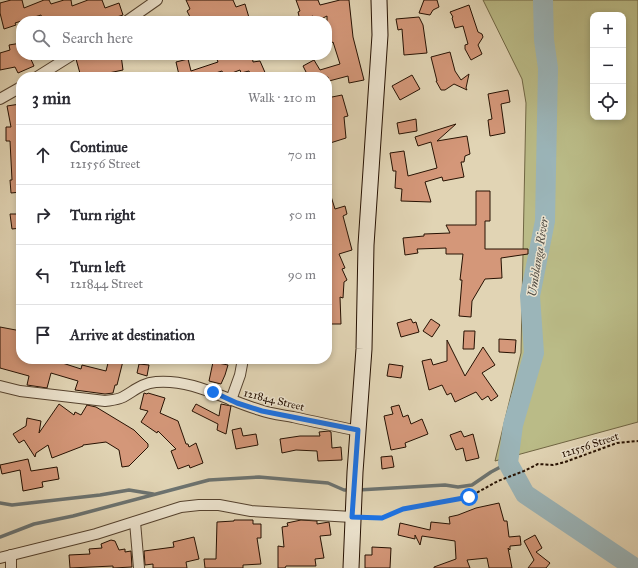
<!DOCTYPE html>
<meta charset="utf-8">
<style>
body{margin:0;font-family:"IM FELL Great Primer",serif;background:#f7f7f7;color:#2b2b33}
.controls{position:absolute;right:12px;top:12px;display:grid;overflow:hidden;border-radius:8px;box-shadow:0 2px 6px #0003}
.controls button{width:36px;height:36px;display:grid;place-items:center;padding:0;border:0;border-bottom:1px solid #e1e1e2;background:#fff;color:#2b2b33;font:20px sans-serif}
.stop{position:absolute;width:12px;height:12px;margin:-9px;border:3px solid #1a73e8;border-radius:50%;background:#fff}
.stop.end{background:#1a73e8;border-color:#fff;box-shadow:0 1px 4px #0008}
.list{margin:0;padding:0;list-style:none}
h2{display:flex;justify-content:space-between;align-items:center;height:52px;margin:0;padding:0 16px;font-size:17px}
h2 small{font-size:13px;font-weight:400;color:#7c7c81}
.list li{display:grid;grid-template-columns:26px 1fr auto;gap:12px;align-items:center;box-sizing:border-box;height:60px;padding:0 16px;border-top:1px solid #e1e1e2}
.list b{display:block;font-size:15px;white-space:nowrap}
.list p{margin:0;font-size:13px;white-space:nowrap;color:#7c7c81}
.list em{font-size:13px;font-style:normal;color:#7c7c81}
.icon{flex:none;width:22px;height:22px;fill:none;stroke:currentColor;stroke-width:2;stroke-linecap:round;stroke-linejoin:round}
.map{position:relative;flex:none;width:638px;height:568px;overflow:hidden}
.search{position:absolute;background:#fff;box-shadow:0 2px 6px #0003;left:16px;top:16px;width:316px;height:44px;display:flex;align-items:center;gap:10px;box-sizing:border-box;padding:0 14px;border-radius:16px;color:#7c7c81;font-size:15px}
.panel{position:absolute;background:#fff;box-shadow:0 2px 6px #0003;left:16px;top:72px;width:316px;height:292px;border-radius:16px}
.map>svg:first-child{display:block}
</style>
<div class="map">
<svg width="638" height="568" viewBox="0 0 638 568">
<rect width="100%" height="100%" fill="#e1d4b4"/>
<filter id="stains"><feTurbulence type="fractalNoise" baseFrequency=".005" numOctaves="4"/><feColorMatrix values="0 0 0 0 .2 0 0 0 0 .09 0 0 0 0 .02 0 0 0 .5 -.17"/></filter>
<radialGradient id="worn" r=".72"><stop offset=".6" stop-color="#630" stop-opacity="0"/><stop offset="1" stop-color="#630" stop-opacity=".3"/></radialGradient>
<!-- green -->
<path fill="#babb87" stroke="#706644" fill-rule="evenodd" d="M483 0H638V422L495 461 521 353 526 103 522 79ZM593 15H623V117H593Z"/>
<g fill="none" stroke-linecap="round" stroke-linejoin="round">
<!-- stream -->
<g stroke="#6c7370" stroke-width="3.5">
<path d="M358 490 445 485 458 487 472 485 491 472 508 463"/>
<path d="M0 503 12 505 100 495 129 490 153 494"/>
<path d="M0 537 34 524 73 516 209 480 259 477 328 483 344 490H351"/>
</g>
<!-- river -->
<path stroke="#9bb5b9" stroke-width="20" d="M543 0 544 40 548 68 545 221 530 296 534 353 513 425 508 463 525 494 635 568"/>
</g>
<!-- building -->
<g fill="#d49779" stroke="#261102">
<path d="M11 0H22L24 8 44 0H49L51 4 64 0H71L72 6 88 0H102L105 8 119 3 123 15 104 21H43L41 15 15 23 16 25 4 29 0 13V3Z"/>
<path d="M186 0H233L236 7 245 4 250 21H192L187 11 190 9Z"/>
<path d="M296 0H318L320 5 340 0H349L353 37 364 80 349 83 348 76 329 81 328 77H304V74H307L303 66 314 60 320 70 340 64 333 42 327 45V16L317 21 313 16 300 20 298 12 300 11Z"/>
<path d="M424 0H437L439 7 433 10 430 15 419 13Z"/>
<path d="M469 5 478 32 482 34 483 37 478 45 482 54 471 60 465 49V45L468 44 463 26 455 28 452 18 453 17 450 12Z"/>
<path d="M419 17 423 25 427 53 404 55 402 29 398 30 396 19Z"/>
<path d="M21 43V55H29L34 66 18 73 15 67 0 70V53L10 50 9 45Z"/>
<path d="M450 52 455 71 461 80 469 74 466 88 467 90 454 84 445 90H441L436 81H437L431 57Z"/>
<path d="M92 55H121L123 70 94 76V77H81L76 59Z"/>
<path d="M220 55H229L230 58 243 55H252L253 62 260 61 267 77H251L249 71 241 73 240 70 224 76 222 71 203 77H178V75H179L176 62 188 59 191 71 218 62 216 57Z"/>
<path d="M412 75 420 89 400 100 392 86Z"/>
<path d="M508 90 510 102 501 104 505 133 490 136 488 120 492 119 488 94Z"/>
<path d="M342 95 348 116 344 117 346 138 327 144V98Z"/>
<path d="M20 104 21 105V171H19L21 192 11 193 10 180H12L10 141H6V127H11L7 106Z"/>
<path d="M416 119 417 131 399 134 397 123Z"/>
<path d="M456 124 437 141 467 136 470 154 465 156 464 162H461L464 177 443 181 442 177 425 182 431 202 401 201 402 189 395 188 396 171H393L390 153 404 151 408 176 437 168 431 142 418 146 415 137Z"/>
<path d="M327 190H329L335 209 345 206 347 214 343 216 352 250 339 254 345 268 342 269 347 280 344 282 343 298 340 297 341 324H331L330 292 327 293Z"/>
<path d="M476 191H490V221H485V249H528V254L501 258 502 278 485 279 472 301 471 317 459 316 462 280H460L463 254H446V248L417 249 418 253 405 255 403 238 424 236V234L450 233 446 225H476Z"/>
<path d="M10 214H21V228L12 229Z"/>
<path d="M411 319 413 323 416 322 419 332 401 337 397 323Z"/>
<path d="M431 319 440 325 432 337 423 331Z"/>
<path d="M0 327 21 331V359H50L81 369 82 365 106 371 109 359H116L123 361 117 385H115L113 393 105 394 75 390 78 381 51 373 47 388 27 385 29 376 0 368Z"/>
<path d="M464 331H475L474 349H463Z"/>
<path d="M499 339 516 340 515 353 499 352Z"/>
<path d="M447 340 465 376 483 347 495 365 482 373 498 396 491 401 488 396 482 400 476 392 455 402 451 393 447 395 442 385 429 390 422 361 431 359 433 365 447 361Z"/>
<path d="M213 362 228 365 225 375 221 384 209 381Z"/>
<path d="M139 364 149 365 147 376 137 373Z"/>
<path d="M389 364 403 366 401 378 387 376Z"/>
<path d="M144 393 147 394 148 393 165 398 160 413 178 421 186 444H188L189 447 196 443 203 463 190 468 189 465 178 469 171 451 176 449 158 431 157 433 141 422 148 411 140 409Z"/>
<path d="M59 404 74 415 75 412 81 415 87 405 96 407 134 430 148 444V447L129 466 122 467 119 450 106 442 83 445V446L52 458 48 445 36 453 35 457 24 440 19 443 13 434 26 426 27 418 41 421 39 433Z"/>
<path d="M196 404 219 416 221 404 231 406 226 434 217 430 218 424 192 411Z"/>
<path d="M399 405 403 417 408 415 411 424 422 419 428 434 405 443 406 447 391 450 384 416 393 414 391 407Z"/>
<path d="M241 428 243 436 256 434 258 445 236 449 232 430Z"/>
<path d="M329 431 331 432 332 448 341 447 342 460 318 461 317 451 296 450 282 453 280 439 300 436H320L319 432Z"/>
<path d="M461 431 464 437 473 434 479 458 466 461 463 448 456 450 450 435Z"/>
<path d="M392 456 394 467 382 469 381 457Z"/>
<path d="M28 459 31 471 57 467 59 479 42 482 43 487 23 491 20 470 2 474 0 465Z"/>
<path d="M499 503 504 521H507L509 537 520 536 521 545 510 546V550L508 548 512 568H489L487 558 467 560 470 568H434V567L456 559 455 541 422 536 420 545 415 535V539L398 535 400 523 430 530 431 522 450 524 449 517 458 515 476 508Z"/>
<path d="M234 520H253V524H261V538H257L261 564 243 565V568H205L204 559H216L217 522 234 521Z"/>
<path d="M301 520 317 521V524L329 522 331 535 320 536 324 558 315 559 316 566H286L285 568H278V546L284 547 282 527 288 526 287 523Z"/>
<path d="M535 535 542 548 536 552 550 563 546 568H528L534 560 524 541Z"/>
<path d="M194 537 199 559 186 562 187 568H153V564L145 565 144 551 174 547 173 542Z"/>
<path d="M111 540 115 541 119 550 125 549V552L131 551 132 567 113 568V566L70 568 69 555 90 554 89 549 102 548 101 544Z"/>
<path d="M372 547 391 548 390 568H365V555H372Z"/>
</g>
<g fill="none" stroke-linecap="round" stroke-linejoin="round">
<defs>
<g id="street">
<path d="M127 21 157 0"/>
<path d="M37 77 72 55"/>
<path d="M0 99 21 87"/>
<path d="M0 386 20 391 105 401C112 400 117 400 123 397 134 391 142 383 156 382 194 379 225 400 260 410 271 414 282 415 293 417 315 422 336 426 358 431"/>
<path d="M231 400 240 375 243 359"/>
<path d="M135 522 139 568"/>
<path d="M0 558 96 534 181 507 199 505H219L251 511 352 517"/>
<path d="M11 568V555"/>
</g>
<path id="secondary" d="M351 568 355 472 364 349 366 245 380 35 379 0"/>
</defs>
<!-- street casing -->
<use href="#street" stroke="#55422e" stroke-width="12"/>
<!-- secondary casing -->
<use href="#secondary" stroke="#261102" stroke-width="17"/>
<!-- path -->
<path stroke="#261102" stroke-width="2" stroke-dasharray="3 2" stroke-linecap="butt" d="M366 518H382L403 509 469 497 498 481 524 471 538 464 553 465 565 462 617 443 638 441"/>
<!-- street -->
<use href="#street" stroke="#ece3ce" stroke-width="10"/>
<!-- secondary -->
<use href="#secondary" stroke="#ece3ce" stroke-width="15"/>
</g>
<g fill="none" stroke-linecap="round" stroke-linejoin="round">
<!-- route -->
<path stroke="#1a73e8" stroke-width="5" d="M213 392 237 403 262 411 358 430 352 517 382 518 403 509 469 497"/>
</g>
<g text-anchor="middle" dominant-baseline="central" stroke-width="3" stroke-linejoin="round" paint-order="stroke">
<!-- street labels -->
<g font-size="11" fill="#261102" stroke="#ece3ce">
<text transform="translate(274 400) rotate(14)">121844 Street</text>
<text transform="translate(590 445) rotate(-18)">121556 Street</text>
</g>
<!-- water labels -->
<g font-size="12" font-style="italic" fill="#4f4a42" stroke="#ece3ce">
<text transform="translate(538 257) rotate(-81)">Umhlanga River</text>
</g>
</g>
<rect width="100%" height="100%" filter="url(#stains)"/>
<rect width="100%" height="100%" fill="url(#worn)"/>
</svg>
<div class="controls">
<button>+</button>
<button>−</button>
<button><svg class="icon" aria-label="locate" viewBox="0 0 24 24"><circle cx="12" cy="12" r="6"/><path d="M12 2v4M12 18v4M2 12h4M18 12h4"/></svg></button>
</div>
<div class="stop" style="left:469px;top:497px"></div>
<div class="stop end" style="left:213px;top:392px"></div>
<div class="search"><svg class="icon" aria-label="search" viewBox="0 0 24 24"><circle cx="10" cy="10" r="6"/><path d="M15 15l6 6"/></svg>Search here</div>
<section class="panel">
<h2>3 min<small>Walk · 210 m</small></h2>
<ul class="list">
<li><svg class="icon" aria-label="ahead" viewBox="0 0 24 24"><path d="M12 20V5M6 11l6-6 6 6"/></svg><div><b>Continue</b><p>121556 Street</p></div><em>70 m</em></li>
<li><svg class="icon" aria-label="right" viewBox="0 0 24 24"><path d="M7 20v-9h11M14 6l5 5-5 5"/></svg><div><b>Turn right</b></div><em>50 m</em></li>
<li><svg class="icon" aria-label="left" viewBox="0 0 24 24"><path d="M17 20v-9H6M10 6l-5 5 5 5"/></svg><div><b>Turn left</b><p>121844 Street</p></div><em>90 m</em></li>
<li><svg class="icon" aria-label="arrive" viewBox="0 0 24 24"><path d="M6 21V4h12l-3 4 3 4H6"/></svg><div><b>Arrive at destination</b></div></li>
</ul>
</section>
</div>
